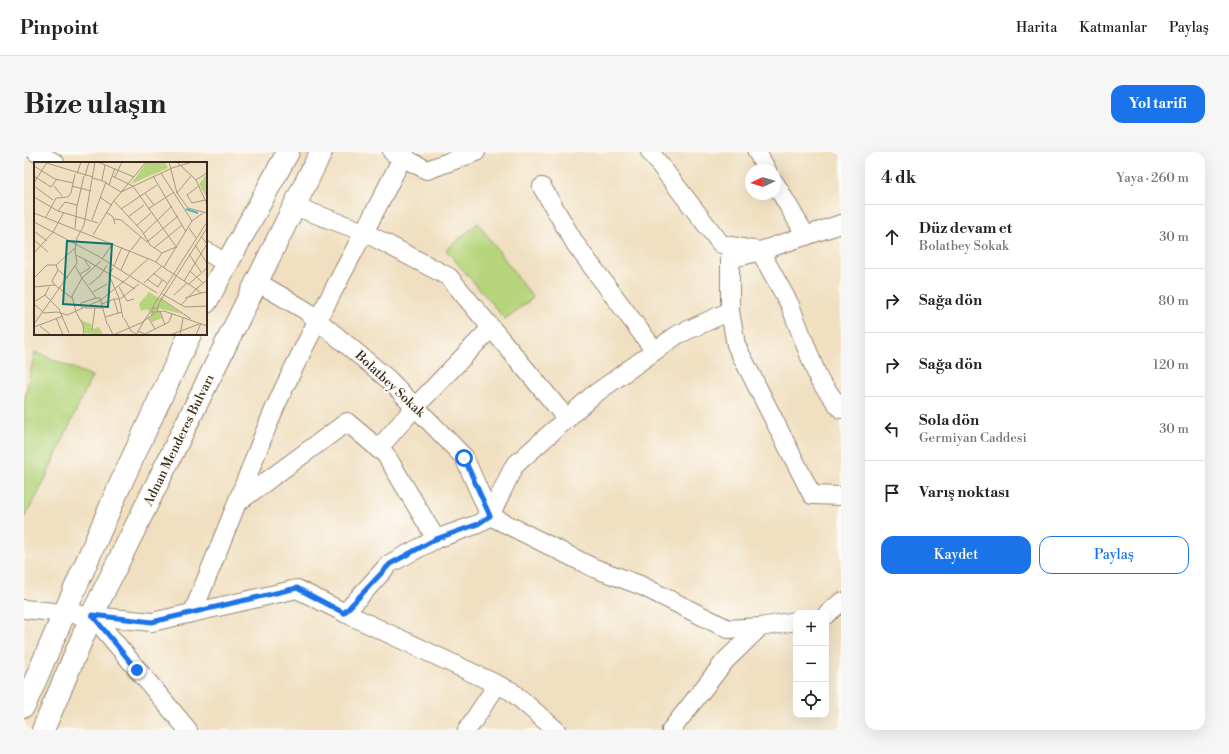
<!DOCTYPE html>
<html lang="tr">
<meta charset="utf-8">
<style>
body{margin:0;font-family:"Libre Bodoni",serif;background:#f6f6f6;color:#222}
.controls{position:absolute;right:12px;bottom:12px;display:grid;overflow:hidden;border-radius:8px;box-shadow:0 4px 16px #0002}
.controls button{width:36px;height:36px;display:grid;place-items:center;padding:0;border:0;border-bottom:1px solid #e0e0e0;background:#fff;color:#222;font:20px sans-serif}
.compass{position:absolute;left:721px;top:12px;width:36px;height:36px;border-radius:50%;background:#fff;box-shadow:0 4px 16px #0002;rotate:266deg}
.stop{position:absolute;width:12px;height:12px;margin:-9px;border:3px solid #1a73e8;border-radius:50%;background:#fff}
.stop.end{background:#1a73e8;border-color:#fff;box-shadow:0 1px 4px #0008}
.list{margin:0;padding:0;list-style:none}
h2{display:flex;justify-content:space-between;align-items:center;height:52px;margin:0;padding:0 16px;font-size:17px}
h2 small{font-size:13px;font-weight:400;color:#767676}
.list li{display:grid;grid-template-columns:26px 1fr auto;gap:12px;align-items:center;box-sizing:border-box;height:64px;padding:0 16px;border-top:1px solid #e0e0e0}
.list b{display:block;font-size:15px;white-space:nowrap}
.list p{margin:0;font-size:13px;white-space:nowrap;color:#767676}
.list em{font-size:13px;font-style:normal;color:#767676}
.actions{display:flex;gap:8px;padding:12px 16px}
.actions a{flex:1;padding:9px 0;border:1px solid #1a73e8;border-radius:12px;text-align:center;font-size:14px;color:#1a73e8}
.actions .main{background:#1a73e8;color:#fff}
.icon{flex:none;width:22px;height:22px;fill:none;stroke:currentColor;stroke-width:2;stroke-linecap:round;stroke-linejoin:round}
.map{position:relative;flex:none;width:817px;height:578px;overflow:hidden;border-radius:12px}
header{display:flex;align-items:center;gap:24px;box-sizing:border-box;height:56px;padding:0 20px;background:#fff;border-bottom:1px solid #e0e0e0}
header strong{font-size:19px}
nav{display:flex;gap:22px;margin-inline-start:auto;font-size:14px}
.intro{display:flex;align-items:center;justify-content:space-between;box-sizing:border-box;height:96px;padding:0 24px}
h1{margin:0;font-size:28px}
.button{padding:10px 18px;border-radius:12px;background:#1a73e8;color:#fff;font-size:14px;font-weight:700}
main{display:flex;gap:24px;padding:0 24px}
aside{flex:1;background:#fff;border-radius:12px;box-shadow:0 4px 16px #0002}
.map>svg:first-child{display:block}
</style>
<header>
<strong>Pinpoint</strong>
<nav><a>Harita</a><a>Katmanlar</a><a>Paylaş</a></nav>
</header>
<div class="intro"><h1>Bize ulaşın</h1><a class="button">Yol tarifi</a></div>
<main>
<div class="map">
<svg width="817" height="578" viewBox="0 0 817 578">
<rect width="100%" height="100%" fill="#fdfcf7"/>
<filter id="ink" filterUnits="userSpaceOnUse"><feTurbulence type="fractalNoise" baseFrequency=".025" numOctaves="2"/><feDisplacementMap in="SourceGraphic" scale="8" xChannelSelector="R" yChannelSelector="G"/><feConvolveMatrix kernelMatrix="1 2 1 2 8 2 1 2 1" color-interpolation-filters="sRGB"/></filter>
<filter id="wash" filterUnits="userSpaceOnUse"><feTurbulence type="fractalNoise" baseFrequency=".012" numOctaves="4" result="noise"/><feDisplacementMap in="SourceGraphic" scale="16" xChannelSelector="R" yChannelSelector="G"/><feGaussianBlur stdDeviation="0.9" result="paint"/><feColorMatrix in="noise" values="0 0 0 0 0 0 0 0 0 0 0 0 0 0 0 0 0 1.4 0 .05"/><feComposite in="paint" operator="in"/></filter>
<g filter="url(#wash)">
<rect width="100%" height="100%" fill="#f0dfc0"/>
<!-- green -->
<g fill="#b5d47b" stroke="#787f4c">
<path d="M454 71 509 146 481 167 422 98Z"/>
<path d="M11 200 68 224 16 338 0 366V250Z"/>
</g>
</g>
<g filter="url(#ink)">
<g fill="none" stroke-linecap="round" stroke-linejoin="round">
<defs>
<g id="street">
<path d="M12 0 31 11"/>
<path d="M368 0 403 18 452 0"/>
<path d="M626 0 697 92 736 99 766 153 795 228 817 257"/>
<path d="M733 0 743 18"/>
<path d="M751 31 782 84"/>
<path d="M518 35 552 93 631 199"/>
<path d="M270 54 340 80 425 125 543 267"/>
<path d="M182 99 203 112"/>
<path d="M233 130 281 158 364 227 440 305 466 364"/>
<path d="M706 159 712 193 788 343 817 344"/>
<path d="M354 297 391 255 467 176"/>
<path d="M213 350C227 317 239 282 254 249 293 164 340 84 381 0"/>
<path d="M466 364 490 314 568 244 653 183 706 159V107L736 99 817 72"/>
<path d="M0 457 128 470 273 437 321 461 487 539 532 578"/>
<path d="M169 460 213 351 323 270 362 303 412 387"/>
<path d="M321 461 365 412 412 387 454 372 466 364 570 416 616 433 704 477 736 475 772 469"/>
<path d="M68 463 164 578"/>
<path d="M802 463 817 450"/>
<path d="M443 578 473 533"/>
<path d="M647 578 701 509 736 475"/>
</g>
<g id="secondary">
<path d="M182 150 264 0"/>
<path d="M0 554 96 333 166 182"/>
<path d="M19 578 68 463 297 0"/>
</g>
</defs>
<!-- street casing -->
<use href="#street" stroke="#96846f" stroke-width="20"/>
<!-- secondary casing -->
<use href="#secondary" stroke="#96846f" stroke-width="24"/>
<!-- street -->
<use href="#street" stroke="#fff" stroke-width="18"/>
<!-- secondary -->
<use href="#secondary" stroke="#fff" stroke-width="22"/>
</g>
</g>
<g fill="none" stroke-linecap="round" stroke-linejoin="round" filter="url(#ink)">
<!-- route -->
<path stroke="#1a73e8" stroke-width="5" d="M113 518 68 463 128 470 273 436 320 461 366 412 412 387 454 372 466 364 440 306"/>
</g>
<g text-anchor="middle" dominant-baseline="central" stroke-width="4" stroke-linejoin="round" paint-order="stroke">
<!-- street labels -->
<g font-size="13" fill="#3b2a1e" stroke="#fdfcf7">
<text transform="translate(366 232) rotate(43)">Bolatbey Sokak</text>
<text transform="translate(155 288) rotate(-64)">Adnan Menderes Bulvarı</text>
</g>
</g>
<!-- overview -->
<g transform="translate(10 10)">
<rect width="173" height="173" fill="#f0dfc0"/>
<path d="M113 0H131L134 6 97 22ZM173 12V36L165 22ZM115 130 128 138 148 152 124 146 128 156 118 160 115 155 117 154 116 150 113 147 107 149 105 142ZM47 158 57 162 58 167 65 165 69 173 51 171Z" fill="#b5d47b"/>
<path fill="none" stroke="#4db1cc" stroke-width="2" d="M152 47 164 51"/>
<path fill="none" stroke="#a8977f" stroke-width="1" d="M9 0 59 15M64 0 100 15M135 0 143 31 154 46 173 51M143 0 162 18 173 42M0 4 21 17 39 21M127 11 158 59 130 105M43 12 47 0M0 14 17 25 23 17M51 14 55 0M78 14 99 24 143 86M119 14 152 70M81 15 88 0M68 18 71 3M162 18 173 11M0 21 12 2M72 21 87 30 138 6 158 0M75 23 81 6M0 24 19 38M20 24 28 34M38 24 57 29M165 24 153 33 158 41 171 38M111 31 120 43M143 31 157 14M0 35 24 49 64 61M66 35 77 43M80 39 108 69 116 83 128 91M87 47 123 23M114 47 140 30M24 49 31 40 43 43M72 50 79 55 81 62M0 51 120 99 162 127 147 143M12 55 22 36 34 35 37 31 41 12M94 55 110 43M80 57 87 58 113 80 144 54M58 58 72 20 59 16M158 59 169 51M0 60 64 94 123 131M102 64 117 51M41 66 43 44 50 14M155 66 162 76M0 69 13 79M109 72 138 44M59 73 79 40 112 0M0 78 14 90M161 83 173 101M120 86 148 63M97 88 107 75M0 91 19 70 30 50M155 92 167 110M42 93 50 97 56 106 46 112M50 97 101 127M68 97 79 81M122 100 128 91 142 85M22 103 24 108 34 116M41 104 48 116 38 134 42 150M80 104 88 85M79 106 75 113 85 136 89 156M87 108 96 88M156 109 169 121M119 111 133 121M95 114 115 96M0 116 13 103H22L42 85M48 116 62 136H66L73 162M48 116 67 99M113 117 124 125 128 118M173 118 162 127 167 131 173 130M150 119 173 82 167 74M110 121 128 104M155 122 173 106M21 123 18 119 24 108M55 123 66 114 73 103M0 125 21 123 38 136M85 125 93 139 100 137M59 130 73 122M128 132 151 145 173 144M11 133 25 147 35 171M140 133 153 121M126 136 157 157M151 136 167 131M80 137 84 151M0 140 11 133 15 125M0 142 10 151 23 150 33 153 67 138 95 115M68 142 80 137H86L105 122M51 146H69M118 146 173 60M123 146H118V150H123L125 141 173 66M48 147 47 141 62 136M126 149 131 163M42 150 49 163 50 173M123 150 130 149 173 164M71 155 88 150M114 155 121 167M22 156 29 173M90 156 97 169 102 172M0 162 43 101 41 89 43 76 50 63 61 0M74 162 79 173M6 164 17 173M0 165 29 154M58 168 61 146M104 169 111 172 135 160 138 152M79 173 109 160 117 149M102 173 110 159 121 151M136 173 165 162M146 173 149 156M162 173 167 161"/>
<path fill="#0f766e" fill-opacity="0.15" stroke="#0f766e" stroke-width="2" d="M33 79 78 82 74 145 29 142Z"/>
<rect width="173" height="173" fill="none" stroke="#3b2a1e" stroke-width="2"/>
</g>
</svg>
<div class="controls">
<button>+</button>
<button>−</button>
<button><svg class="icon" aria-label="locate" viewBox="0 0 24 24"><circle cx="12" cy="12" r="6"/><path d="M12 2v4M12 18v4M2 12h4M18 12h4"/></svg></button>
</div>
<svg class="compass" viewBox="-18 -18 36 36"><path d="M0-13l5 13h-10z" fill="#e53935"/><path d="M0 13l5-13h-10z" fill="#767676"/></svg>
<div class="stop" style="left:440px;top:306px"></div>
<div class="stop end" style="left:113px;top:518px"></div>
</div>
<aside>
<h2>4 dk<small>Yaya · 260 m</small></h2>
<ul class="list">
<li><svg class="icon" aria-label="ahead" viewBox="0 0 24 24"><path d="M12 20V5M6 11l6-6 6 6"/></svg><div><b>Düz devam et</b><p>Bolatbey Sokak</p></div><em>30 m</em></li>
<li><svg class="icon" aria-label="right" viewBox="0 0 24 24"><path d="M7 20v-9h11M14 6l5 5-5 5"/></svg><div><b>Sağa dön</b></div><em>80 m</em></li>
<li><svg class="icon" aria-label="right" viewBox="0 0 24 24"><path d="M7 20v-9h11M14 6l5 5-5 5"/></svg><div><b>Sağa dön</b></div><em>120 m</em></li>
<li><svg class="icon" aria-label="left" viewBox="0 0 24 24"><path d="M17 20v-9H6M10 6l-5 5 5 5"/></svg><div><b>Sola dön</b><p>Germiyan Caddesi</p></div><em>30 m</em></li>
<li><svg class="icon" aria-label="arrive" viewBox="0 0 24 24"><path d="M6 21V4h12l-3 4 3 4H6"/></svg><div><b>Varış noktası</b></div></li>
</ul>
<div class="actions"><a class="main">Kaydet</a><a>Paylaş</a></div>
</aside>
</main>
